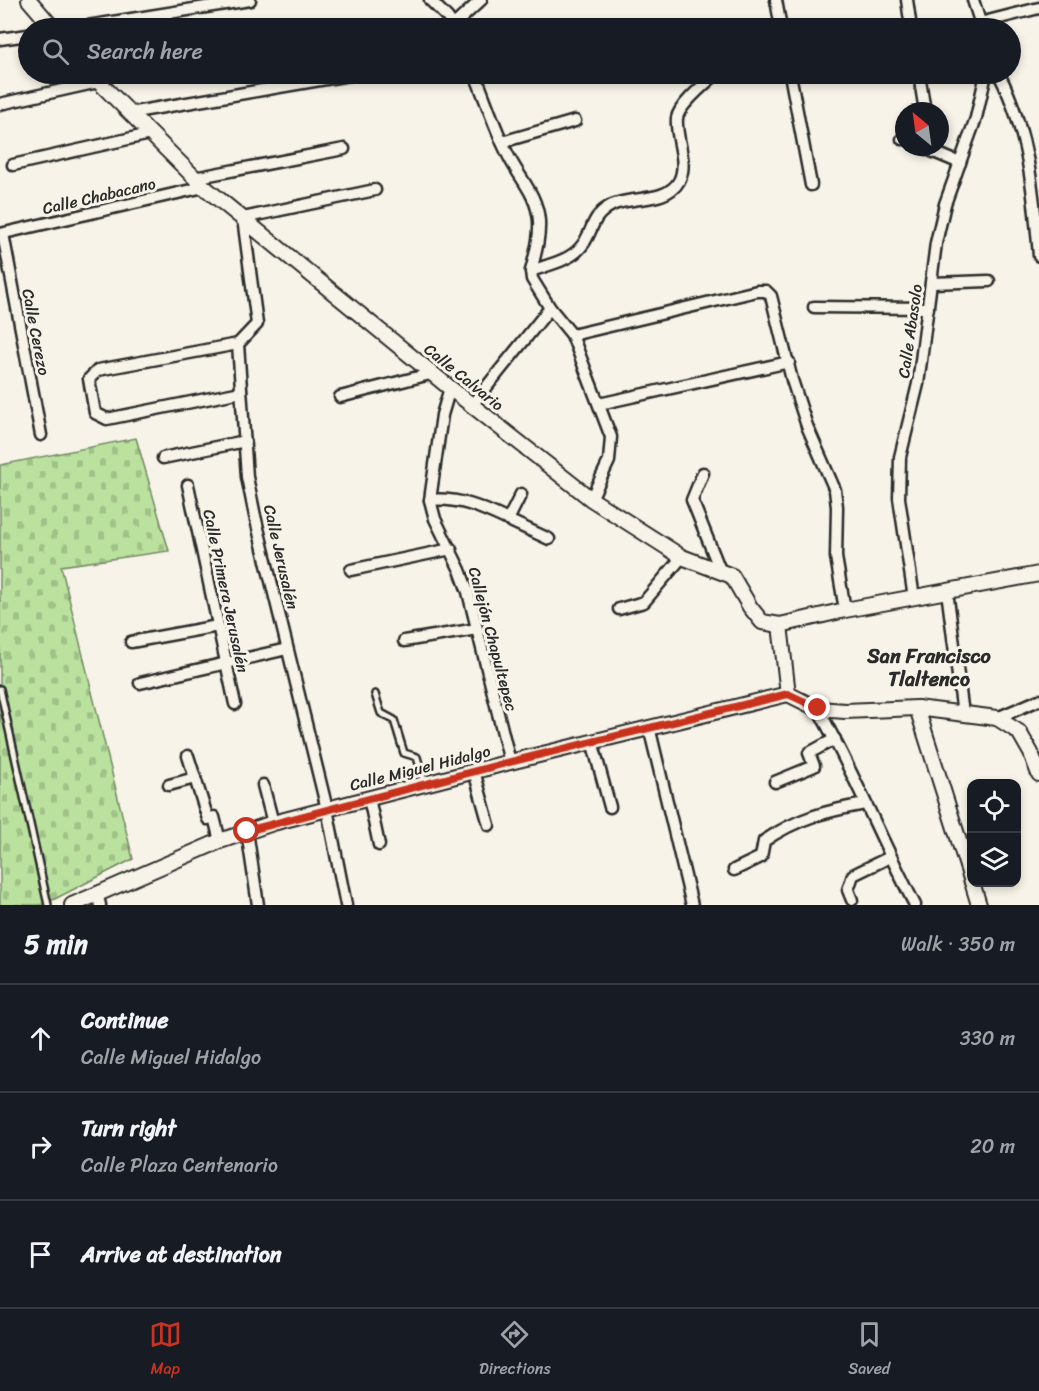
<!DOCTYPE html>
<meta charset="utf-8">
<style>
body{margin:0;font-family:Sriracha,sans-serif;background:#242831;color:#f1f3f6}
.controls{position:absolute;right:18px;bottom:18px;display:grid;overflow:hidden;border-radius:12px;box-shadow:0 3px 9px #0003}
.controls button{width:54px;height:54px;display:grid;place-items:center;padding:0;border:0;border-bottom:2px solid #363941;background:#171b24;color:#f1f3f6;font:30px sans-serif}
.compass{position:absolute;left:895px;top:102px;width:54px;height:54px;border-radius:50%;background:#171b24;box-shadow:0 3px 9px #0003;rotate:331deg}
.stop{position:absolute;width:18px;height:18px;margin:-14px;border:4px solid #c8321e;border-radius:50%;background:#fff}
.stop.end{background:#c8321e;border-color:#fff;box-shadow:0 2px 6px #0008}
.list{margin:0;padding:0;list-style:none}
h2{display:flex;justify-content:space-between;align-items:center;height:78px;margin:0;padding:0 24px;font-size:26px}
h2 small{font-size:20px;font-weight:400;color:#9ea1a6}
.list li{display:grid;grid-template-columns:39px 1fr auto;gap:18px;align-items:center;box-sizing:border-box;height:108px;padding:0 24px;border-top:2px solid #363941}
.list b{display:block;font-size:22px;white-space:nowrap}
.list p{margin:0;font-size:20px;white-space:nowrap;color:#9ea1a6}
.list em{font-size:20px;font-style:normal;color:#9ea1a6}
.icon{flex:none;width:33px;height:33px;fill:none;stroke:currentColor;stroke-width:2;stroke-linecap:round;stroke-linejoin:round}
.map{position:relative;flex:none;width:1039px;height:905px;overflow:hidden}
.search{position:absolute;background:#171b24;box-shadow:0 3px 9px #0003;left:18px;right:18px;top:18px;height:66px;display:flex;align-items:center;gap:15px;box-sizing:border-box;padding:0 21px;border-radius:33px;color:#9ea1a6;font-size:22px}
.sheet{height:402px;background:#171b24}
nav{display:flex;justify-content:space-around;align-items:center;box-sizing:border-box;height:84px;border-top:2px solid #363941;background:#171b24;font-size:16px;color:#9ea1a6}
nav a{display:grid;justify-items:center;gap:3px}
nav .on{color:#c8321e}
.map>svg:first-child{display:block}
</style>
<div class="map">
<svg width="1039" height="905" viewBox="0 0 1039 905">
<defs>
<pattern id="cemetery-stones" width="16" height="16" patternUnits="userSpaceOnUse" patternTransform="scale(1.5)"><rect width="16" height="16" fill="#bae29e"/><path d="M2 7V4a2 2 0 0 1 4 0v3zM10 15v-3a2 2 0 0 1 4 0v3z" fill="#a0c288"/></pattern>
</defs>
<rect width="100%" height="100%" fill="#f7f3e8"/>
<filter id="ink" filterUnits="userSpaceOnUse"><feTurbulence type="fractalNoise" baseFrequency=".0167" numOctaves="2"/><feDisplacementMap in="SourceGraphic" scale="12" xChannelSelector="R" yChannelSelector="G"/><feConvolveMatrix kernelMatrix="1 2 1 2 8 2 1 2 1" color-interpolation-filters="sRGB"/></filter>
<g filter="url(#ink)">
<!-- cemetery -->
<path fill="url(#cemetery-stones)" stroke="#728664" stroke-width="1.5" d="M136 438 169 551 61 566 133 859 43 905H0V465Z"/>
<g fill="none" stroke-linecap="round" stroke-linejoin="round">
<defs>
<g id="lane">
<path d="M0 689 48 905"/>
<path d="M375 694 381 713 394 720 404 753 417 757 424 782"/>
</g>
<g id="street">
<path d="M430 0 447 17 455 28"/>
<path d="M776 0 781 28"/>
<path d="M907 0 911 28"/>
<path d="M973 0 982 28"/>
<path d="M980 23 1039 8"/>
<path d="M454 25 481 0"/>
<path d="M75 28 250 0"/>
<path d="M0 39 28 35"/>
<path d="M475 74C486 101 495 129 508 155 519 178 537 194 539 221 540 238 535 255 531 271L532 279 550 308 572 335 611 437 609 461 591 499"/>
<path d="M790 74 811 185"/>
<path d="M919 74 925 111"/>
<path d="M999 74C1028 130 1034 194 1039 256"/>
<path d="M0 104 98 82"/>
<path d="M129 113 355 74"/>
<path d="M902 139H904"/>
<path d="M502 142 575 121"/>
<path d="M922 147 960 163"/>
<path d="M13 165 150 134"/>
<path d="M194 178 344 149"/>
<path d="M0 234 204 187"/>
<path d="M3 234 41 435"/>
<path d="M531 271C547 265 569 261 580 248 594 233 589 217 612 205 632 196 667 203 679 181 689 162 675 138 677 118 679 105 706 83 716 74"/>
<path d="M932 283 989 281"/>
<path d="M814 307 928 308"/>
<path d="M572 335 757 291H766L771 296 792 380 807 426 835 490 837 507 836 557 845 610"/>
<path d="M238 344 98 370 89 379 95 413 107 419 241 392"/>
<path d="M450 388 442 415 430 500 435 519 460 570 468 592 510 762"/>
<path d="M340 397 434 373"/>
<path d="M599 404 789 362"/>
<path d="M472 405 550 308"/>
<path d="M163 458 245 441"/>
<path d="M703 473 692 500 720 570"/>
<path d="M188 485 235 704"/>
<path d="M521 494 508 520 549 539"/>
<path d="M430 500C458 497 483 508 508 520"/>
<path d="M351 570 451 549"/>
<path d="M947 591 963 714"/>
<path d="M914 598 899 498 900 457 918 384 936 243 945 204 976 118 986 74"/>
<path d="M619 609 644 602 682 557"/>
<path d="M404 641 477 629"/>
<path d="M131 642 218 626"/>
<path d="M140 683 287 649"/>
<path d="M818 709C854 772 881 840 915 905"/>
<path d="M997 718 1039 700"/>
<path d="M649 727 692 905"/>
<path d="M592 741 610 807"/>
<path d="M188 756 195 778"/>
<path d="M474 771 489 825"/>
<path d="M775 782 814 766 809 753 835 739"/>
<path d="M169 785 195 778 208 819 214 817 220 841"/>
<path d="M263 785 273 823"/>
<path d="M369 798 379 845"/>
<path d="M247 831 258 905"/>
<path d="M734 870 761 857 764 841C797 818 827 811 865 804"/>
<path d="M97 893 100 905"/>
<path d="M852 900 848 890 853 875 890 857"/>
<path d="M346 905 327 809 255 516 247 477 238 344 257 324 243 218 375 190"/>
</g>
<g id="secondary">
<path d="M29 0 53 28"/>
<path d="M91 74 204 187 450 388 591 499 682 557 732 576 750 607 762 622 780 625 788 694"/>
<path d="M780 625 845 610 1039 574"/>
<path d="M788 694 818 709 845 711 917 708 997 718 1019 732 1031 753 1039 774"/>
<path d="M917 708 972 882"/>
<path d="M972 882 979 905"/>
<path d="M72 905 220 841 273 823 510 762 788 694"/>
</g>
</defs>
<!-- lane casing -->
<use href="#lane" stroke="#2b2b2b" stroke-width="10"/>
<!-- street casing -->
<use href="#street" stroke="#2b2b2b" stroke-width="15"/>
<!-- secondary casing -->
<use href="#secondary" stroke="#2b2b2b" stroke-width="18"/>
<!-- lane -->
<use href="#lane" stroke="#f7f3e8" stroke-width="5"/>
<!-- street -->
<use href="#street" stroke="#f7f3e8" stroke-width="10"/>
<!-- secondary -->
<use href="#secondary" stroke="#f7f3e8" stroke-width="14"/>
</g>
</g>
<g fill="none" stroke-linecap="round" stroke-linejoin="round" filter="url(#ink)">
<!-- route -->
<path stroke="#c8321e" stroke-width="8" d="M247 831 510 762 788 694 818 708"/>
</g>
<g text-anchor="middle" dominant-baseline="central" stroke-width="6" stroke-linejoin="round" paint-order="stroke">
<!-- street labels -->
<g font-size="16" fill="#2b2b2b" stroke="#f7f3e8">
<text transform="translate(99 196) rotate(-13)">Calle Chabacano</text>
<text transform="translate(910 331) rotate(-82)">Calle Abasolo</text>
<text transform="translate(36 332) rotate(79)">Calle Cerezo</text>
<text transform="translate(464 377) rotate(39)">Calle Calvario</text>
<text transform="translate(281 557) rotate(77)">Calle Jerusalén</text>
<text transform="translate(226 591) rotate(78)">Calle Primera Jerusalén</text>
<text transform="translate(493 639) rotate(75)">Callejón Chapultepec</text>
<text transform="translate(420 768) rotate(-14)">Calle Miguel Hidalgo</text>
</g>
<!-- quarter labels -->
<g font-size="20" font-weight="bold" fill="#2b2b2b" stroke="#f7f3e8">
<text x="929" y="656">San Francisco<tspan x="929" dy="23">Tlaltenco</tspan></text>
</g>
</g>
</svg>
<div class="controls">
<button><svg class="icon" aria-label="locate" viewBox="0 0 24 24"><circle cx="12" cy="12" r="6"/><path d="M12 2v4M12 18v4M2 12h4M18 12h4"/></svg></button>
<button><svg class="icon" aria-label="layers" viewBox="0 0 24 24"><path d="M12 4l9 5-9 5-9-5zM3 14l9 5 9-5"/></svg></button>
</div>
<svg class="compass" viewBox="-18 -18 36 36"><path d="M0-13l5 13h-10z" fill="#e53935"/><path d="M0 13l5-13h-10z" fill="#9ea1a6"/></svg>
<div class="stop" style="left:247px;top:831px"></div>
<div class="stop end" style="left:818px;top:708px"></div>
<div class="search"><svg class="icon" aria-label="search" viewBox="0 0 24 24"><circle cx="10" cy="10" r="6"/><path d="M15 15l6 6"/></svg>Search here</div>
</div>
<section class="sheet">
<h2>5 min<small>Walk · 350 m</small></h2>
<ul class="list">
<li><svg class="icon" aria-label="ahead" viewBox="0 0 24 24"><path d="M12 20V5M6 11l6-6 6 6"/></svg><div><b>Continue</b><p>Calle Miguel Hidalgo</p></div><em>330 m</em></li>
<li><svg class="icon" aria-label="right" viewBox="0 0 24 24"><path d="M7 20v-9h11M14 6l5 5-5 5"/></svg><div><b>Turn right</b><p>Calle Plaza Centenario</p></div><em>20 m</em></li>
<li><svg class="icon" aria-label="arrive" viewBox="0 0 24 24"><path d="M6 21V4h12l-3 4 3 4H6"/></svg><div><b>Arrive at destination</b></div></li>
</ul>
</section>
<nav>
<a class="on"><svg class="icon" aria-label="map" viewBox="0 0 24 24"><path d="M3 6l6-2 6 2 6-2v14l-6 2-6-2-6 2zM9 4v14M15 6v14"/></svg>Map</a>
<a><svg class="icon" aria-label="directions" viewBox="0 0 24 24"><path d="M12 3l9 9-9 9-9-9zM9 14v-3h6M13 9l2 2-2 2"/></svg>Directions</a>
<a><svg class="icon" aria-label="saved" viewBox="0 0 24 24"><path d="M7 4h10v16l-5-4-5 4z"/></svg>Saved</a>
</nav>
